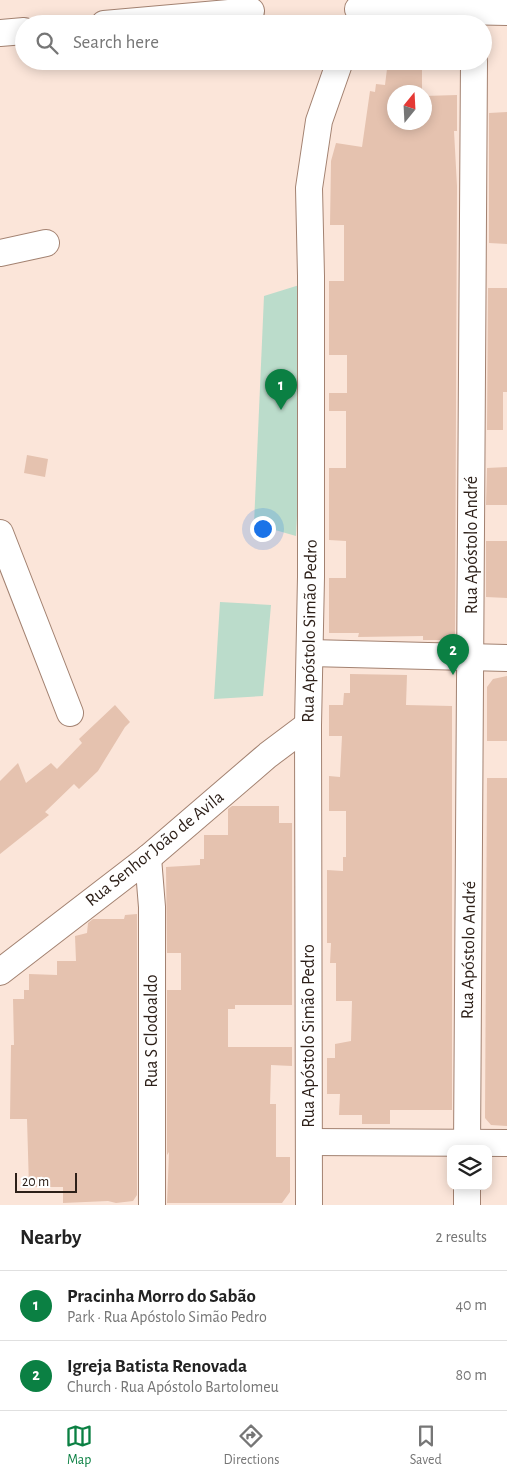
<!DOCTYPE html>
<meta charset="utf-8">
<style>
body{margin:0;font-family:"Alegreya Sans",sans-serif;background:#f6f6f6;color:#222}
.controls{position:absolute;right:15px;bottom:15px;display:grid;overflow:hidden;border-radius:10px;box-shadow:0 2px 12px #0003}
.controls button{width:45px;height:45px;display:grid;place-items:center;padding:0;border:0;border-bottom:1px solid #e0e0e0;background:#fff;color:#222;font:25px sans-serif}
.compass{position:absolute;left:387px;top:85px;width:45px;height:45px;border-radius:50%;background:#fff;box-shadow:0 2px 12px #0003;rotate:18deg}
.scale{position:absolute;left:15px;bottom:12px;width:62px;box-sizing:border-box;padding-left:5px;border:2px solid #2d2019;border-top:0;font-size:14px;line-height:18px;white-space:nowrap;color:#2d2019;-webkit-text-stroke:4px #fff;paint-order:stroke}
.you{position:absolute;left:262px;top:528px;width:18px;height:18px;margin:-12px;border:4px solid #fff;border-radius:50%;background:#1a73e8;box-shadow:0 0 0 8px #1a73e833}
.badge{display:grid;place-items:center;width:32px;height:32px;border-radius:50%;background:#0b8043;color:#fff;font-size:16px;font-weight:700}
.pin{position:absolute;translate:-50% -41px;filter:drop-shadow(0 1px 2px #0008)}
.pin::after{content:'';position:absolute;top:26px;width:18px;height:15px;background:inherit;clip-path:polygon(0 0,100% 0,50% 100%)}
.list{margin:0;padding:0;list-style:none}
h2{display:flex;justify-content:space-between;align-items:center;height:65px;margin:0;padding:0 20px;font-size:21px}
h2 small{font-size:16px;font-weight:400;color:#767676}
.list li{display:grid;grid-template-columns:32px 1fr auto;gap:15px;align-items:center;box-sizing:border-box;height:70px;padding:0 20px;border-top:1px solid #e0e0e0}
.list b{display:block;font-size:19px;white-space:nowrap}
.list p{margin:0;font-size:16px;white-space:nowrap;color:#767676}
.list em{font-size:16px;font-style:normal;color:#767676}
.icon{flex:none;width:28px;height:28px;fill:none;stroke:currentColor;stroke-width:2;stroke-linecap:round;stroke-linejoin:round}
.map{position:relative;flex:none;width:507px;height:1205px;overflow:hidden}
.search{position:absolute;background:#fff;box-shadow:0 2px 12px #0003;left:15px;right:15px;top:15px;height:55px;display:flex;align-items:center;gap:12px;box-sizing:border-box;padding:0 18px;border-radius:28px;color:#767676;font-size:19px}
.sheet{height:205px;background:#fff}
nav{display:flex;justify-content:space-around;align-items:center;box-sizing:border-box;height:70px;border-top:1px solid #e0e0e0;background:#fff;font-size:14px;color:#767676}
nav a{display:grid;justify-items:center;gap:2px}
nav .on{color:#0b8043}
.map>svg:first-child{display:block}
</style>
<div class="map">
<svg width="507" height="1205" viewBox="0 0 507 1205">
<rect width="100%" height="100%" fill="#fbe5d9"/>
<!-- green -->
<g fill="#bbdccb">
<path d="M309 282 296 536 254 524 264 296Z"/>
<path d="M220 602 271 605 263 696 214 699Z"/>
</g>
<!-- building -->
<g fill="#e5c2af">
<path d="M388 61H422V92H394V122H424V96L457 95V131H454L457 186 455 640H423V636L358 637 359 633H329V578H346V541L329 540V468H346V411H329V393H347V355H329V281H344V225H330L331 161 336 143 362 147 370 91 375 92 376 84 385 85Z"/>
<path d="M507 112V244L489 243V113Z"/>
<path d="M488 288H507V392H503V430H487Z"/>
<path d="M27 455 48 459 45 477 24 473Z"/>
<path d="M507 467V505H486L487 468Z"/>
<path d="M486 541H507V598L486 597Z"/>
<path d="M350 674 407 675 406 705 452 706V1110H390V1124H362V1115H339L340 1094H327V1058H335V1044L351 1041 352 1001H336V963H330L331 943H327V870L343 871V857H346V811H329V776L340 777 342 736H329V705H343L344 693H350Z"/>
<path d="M507 676V741H487V687L493 679Z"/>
<path d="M115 705 130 722 125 727 98 771 79 789 74 784 45 812 49 815 0 854V781L18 763 26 783 51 763 57 769 82 743 79 739Z"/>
<path d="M487 778H507V1126L491 1125 485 1118Z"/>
<path d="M232 806H279V823H292V1005H235V1009H228V1047H292V1066L271 1065 270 1104H276V1157H290V1192L282 1203H167L169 1152 167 1155V990H181V953H167L166 867 200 865V859H204V835H228V809Z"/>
<path d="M137 914V1195L133 1201 116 1203 108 1201 63 1203V1187H29L27 1119H10L11 1045H14L13 999H24V990H29V974L57 975V961H76L75 936 87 933 88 923 93 919H124L125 915Z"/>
</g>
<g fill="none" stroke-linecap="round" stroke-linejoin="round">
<defs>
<g id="minor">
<path d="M358 9 507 12"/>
<path d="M104 24 251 11"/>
<path d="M0 33 24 31"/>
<path d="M0 253 46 243"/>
<path d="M0 533 70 713"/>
<path d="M310 653 507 658"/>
<path d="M148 858 152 907V1205"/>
<path d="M0 972 148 858 268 755 308 725"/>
<path d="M309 1142 507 1143"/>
<path d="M467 1149 474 61"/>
<path d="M309 1205 308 725 311 577V276L309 188 319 121 340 61"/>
<path d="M467 1205V1186"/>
</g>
</defs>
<!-- minor casing -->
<use href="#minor" stroke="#a38271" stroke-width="28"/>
<!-- minor -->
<use href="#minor" stroke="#fff" stroke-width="26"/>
</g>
<g text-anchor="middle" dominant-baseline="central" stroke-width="4" stroke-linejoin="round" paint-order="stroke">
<!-- street labels -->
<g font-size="18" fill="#2d2019" stroke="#fff">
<text transform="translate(472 545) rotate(-90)">Rua Apóstolo André</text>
<text transform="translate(310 631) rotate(-89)">Rua Apóstolo Simão Pedro</text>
<text transform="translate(155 849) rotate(-39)">Rua Senhor João de Avila</text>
<text transform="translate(469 950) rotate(-89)">Rua Apóstolo André</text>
<text transform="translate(152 1031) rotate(-90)">Rua S Clodoaldo</text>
<text transform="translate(309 1036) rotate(-90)">Rua Apóstolo Simão Pedro</text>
</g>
</g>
</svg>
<div class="controls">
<button><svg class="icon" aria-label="layers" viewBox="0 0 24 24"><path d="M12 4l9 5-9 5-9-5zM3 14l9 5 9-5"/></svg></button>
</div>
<svg class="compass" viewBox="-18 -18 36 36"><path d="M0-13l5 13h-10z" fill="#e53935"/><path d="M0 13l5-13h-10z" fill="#767676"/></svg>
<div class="scale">20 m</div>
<div class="you"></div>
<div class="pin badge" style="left:281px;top:410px">1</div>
<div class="pin badge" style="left:453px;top:675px">2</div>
<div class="search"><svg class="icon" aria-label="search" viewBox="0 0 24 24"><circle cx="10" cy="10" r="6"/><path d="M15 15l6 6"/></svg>Search here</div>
</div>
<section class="sheet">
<h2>Nearby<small>2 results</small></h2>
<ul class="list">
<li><span class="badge">1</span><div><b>Pracinha Morro do Sabão</b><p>Park · Rua Apóstolo Simão Pedro</p></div><em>40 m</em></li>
<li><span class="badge">2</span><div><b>Igreja Batista Renovada</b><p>Church · Rua Apóstolo Bartolomeu</p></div><em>80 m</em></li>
</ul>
</section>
<nav>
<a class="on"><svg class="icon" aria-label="map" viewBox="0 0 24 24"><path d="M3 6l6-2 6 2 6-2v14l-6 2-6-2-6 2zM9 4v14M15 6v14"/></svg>Map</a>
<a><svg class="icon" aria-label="directions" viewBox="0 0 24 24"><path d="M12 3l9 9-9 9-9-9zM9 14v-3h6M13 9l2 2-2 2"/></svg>Directions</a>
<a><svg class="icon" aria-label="saved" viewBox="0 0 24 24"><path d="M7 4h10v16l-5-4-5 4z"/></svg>Saved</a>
</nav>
